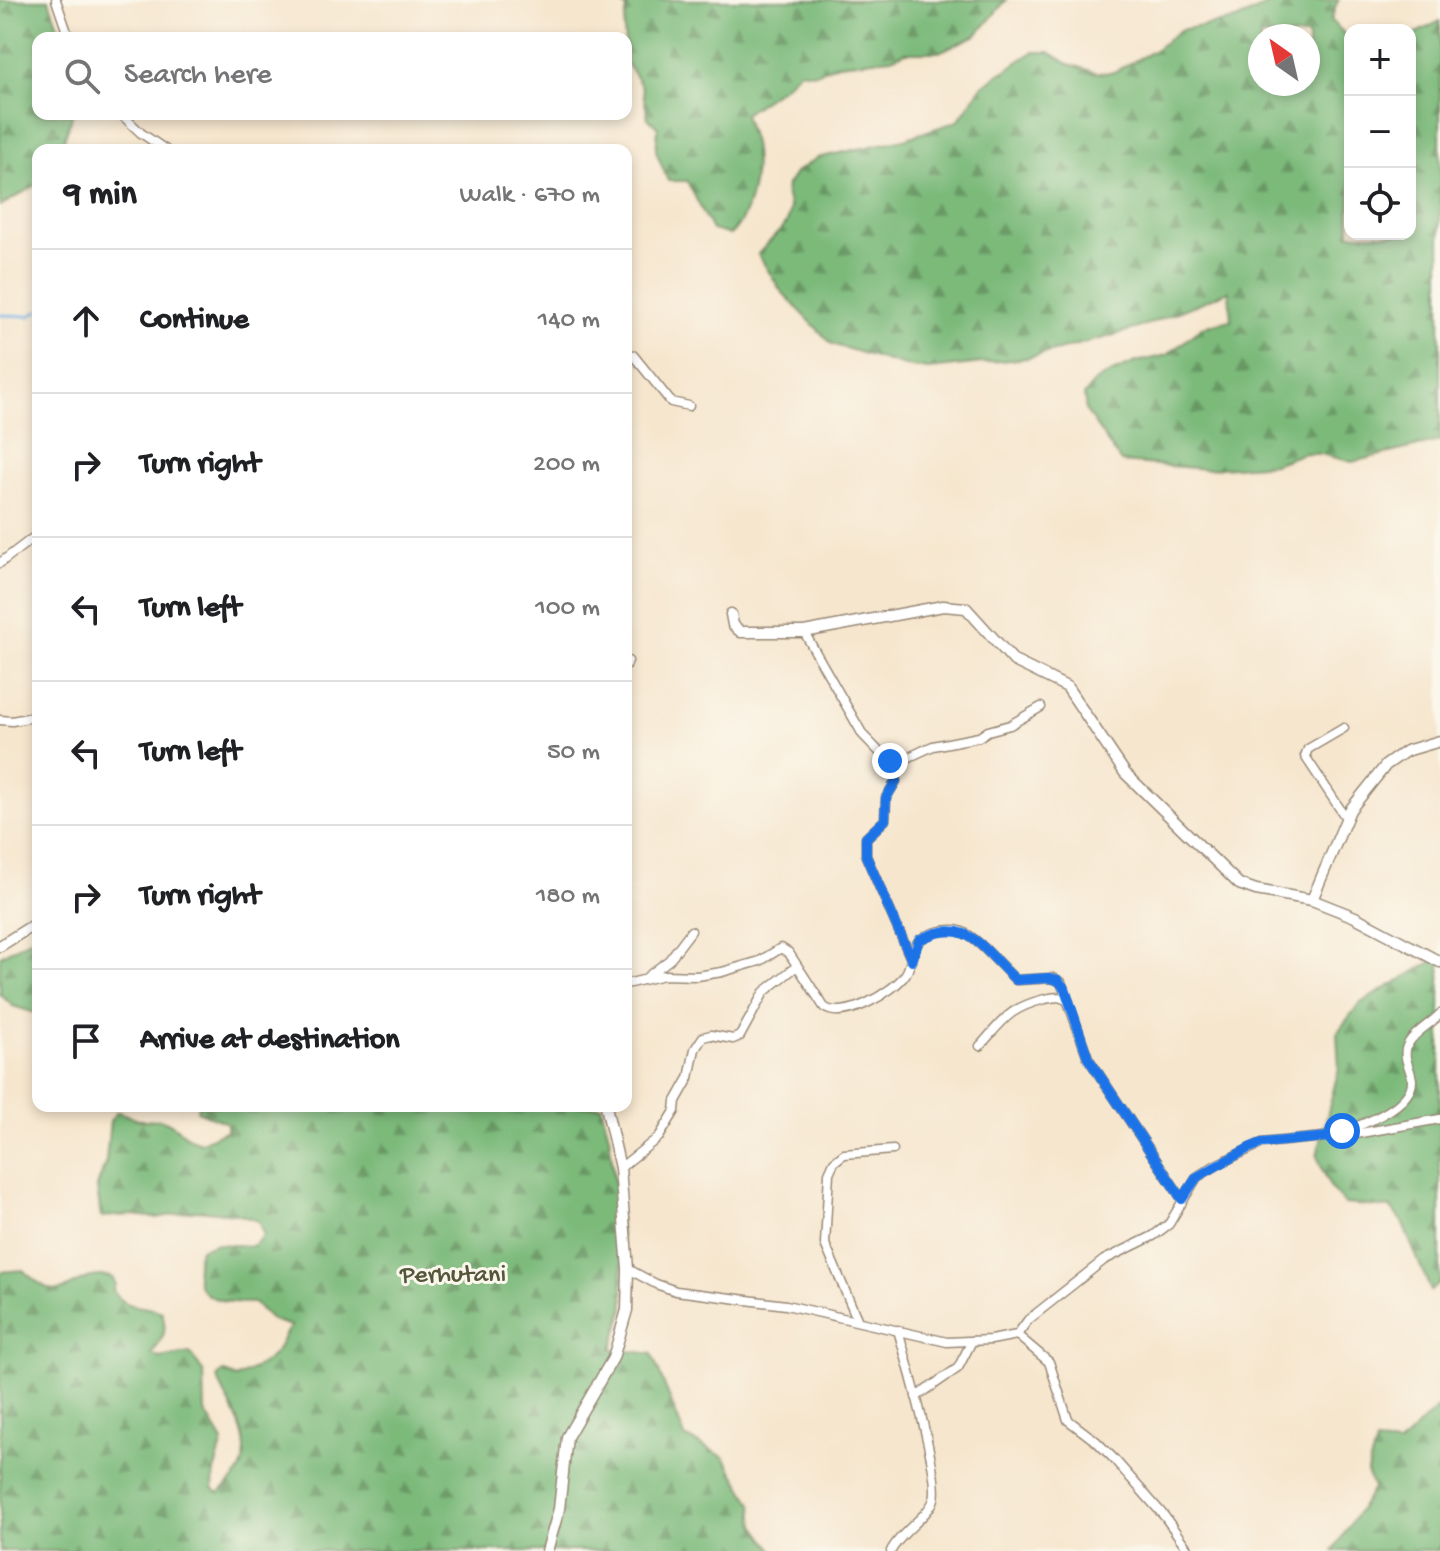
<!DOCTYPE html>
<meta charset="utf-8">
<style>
body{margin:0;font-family:"Gochi Hand",sans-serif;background:#f2f2f2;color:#202124}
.controls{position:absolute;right:24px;top:24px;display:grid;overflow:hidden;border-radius:16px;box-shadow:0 4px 12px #0003}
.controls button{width:72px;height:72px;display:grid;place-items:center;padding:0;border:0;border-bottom:2px solid #e0e0e0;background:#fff;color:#202124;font:40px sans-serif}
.compass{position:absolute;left:1248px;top:24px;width:72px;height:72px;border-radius:50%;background:#fff;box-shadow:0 4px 12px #0003;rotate:326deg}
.stop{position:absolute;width:24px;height:24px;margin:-18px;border:6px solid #1a73e8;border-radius:50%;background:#fff}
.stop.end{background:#1a73e8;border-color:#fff;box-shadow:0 2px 8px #0008}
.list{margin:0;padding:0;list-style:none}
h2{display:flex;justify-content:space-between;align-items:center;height:104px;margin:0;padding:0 32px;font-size:34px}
h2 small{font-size:26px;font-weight:400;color:#757577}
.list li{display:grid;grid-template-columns:52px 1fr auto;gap:24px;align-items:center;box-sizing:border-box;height:144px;padding:0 32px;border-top:2px solid #e0e0e0}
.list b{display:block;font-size:30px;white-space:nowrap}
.list em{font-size:26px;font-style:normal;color:#757577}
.icon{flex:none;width:44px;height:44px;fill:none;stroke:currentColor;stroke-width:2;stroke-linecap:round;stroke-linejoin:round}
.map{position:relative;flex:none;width:1440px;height:1551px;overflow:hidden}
.search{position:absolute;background:#fff;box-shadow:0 4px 12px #0003;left:32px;top:32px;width:600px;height:88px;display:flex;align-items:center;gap:20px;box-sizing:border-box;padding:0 28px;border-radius:16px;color:#757577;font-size:30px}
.panel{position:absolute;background:#fff;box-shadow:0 4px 12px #0003;left:32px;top:144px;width:600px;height:968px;border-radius:16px}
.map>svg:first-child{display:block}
</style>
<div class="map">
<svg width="1440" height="1551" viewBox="0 0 1440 1551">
<defs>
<pattern id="forest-firs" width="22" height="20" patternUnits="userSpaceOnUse" patternTransform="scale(2)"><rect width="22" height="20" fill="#7cba7a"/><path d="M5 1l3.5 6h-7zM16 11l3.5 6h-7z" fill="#679763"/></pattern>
</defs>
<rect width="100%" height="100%" fill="#fbf7ec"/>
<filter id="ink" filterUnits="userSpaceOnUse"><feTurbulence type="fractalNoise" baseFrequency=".0125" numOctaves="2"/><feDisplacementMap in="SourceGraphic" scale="16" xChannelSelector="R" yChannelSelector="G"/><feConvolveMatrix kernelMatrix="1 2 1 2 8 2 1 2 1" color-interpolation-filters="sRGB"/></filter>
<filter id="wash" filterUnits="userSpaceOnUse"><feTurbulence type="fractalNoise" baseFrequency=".006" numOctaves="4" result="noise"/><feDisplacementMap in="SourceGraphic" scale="32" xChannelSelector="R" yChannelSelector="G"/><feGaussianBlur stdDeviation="1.8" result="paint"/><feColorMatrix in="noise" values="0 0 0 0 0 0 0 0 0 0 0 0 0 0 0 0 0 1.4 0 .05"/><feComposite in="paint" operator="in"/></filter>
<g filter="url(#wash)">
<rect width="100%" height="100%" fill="#f6e6ce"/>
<!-- forest -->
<g fill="url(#forest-firs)" stroke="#5c724c" stroke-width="2" fill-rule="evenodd">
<path d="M0 0H49L62 38H38V114H73L60 150H38V184L0 206Z"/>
<path d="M618 0H1006L977 35 939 52H906L891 58 838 64 816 73 800 71 783 87 744 114C746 124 751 134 753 144 758 173 751 215 730 235L712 230 687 181H668L656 151 658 128 648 118 642 87 626 62 624 29 627 9Z"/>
<path d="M1279 0H1338L1331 20 1350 40V234H1410V36L1440 21V441L1352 462 1321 454 1304 453 1274 464 1207 469 1121 462 1086 411 1084 395 1095 382 1108 374 1136 362 1167 355 1203 327 1231 320 1229 291 1141 327 1104 338 1027 358 929 369 905 366 832 344 781 291 758 254 787 223 790 208 786 193 787 185 796 172 817 158 904 139 958 121 982 86 1033 52H1049L1069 64 1098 73 1114 72 1155 50 1180 30 1236 20ZM1260 36H1308V84H1260Z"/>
<path d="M38 935V1014L13 1006 0 994V956Z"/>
<path d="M1440 957V1283L1431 1291 1402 1222 1391 1208 1345 1204 1331 1189 1317 1156 1339 1068 1337 1033 1359 1004Z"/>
<path d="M198 1106H601L609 1136 620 1225 624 1308 612 1349 652 1354 685 1437 724 1457 753 1505 755 1525 774 1551H0V1272L23 1270C70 1315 66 1269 112 1277L115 1284 113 1291C129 1312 140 1303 162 1312 168 1332 163 1338 152 1354L159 1358 190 1353 204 1373 205 1412 223 1442 214 1472 213 1488 219 1493C268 1457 236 1421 217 1377L223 1372 236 1378C250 1371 268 1363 277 1350 282 1342 284 1334 291 1326L272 1320 254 1303C211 1302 187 1297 200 1249L215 1244 253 1246 264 1235 258 1221 237 1214 196 1210 157 1218 133 1215 101 1217 97 1187 106 1161 110 1121 117 1112C126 1114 134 1119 142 1120 148 1121 156 1118 162 1120 176 1123 182 1137 200 1143L227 1130V1123L197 1111Z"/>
<path d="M1440 1405V1551H1333L1373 1489 1367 1472 1376 1443 1399 1445Z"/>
</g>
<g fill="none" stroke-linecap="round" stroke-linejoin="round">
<!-- stream -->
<path stroke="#74b1e6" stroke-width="3" d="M0 315 30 316 38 311"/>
</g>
</g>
<g filter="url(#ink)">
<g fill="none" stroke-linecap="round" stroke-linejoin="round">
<defs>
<g id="minor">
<path d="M56 0 69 38"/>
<path d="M121 114 141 133 166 150"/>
<path d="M626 352 633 355 671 402 689 406"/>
<path d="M0 563 38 534"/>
<path d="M804 632 863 735 892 765 896 781 886 798 885 820 866 838V856L912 961"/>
<path d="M626 666 628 661"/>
<path d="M0 720 12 721 38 716"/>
<path d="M1344 728 1308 749 1305 756 1346 818"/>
<path d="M892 765 933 746 979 737 988 731 1010 725 1041 707"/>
<path d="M647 977 669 960 691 931"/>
<path d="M626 984 664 975 697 976 722 972 760 961 781 948 789 953 824 1007C843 1022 893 992 905 975 912 966 911 949 919 941 928 932 949 928 960 931 977 936 1002 968 1016 980L1053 978 1061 982 1088 1058 1182 1199"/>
<path d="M980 1046C1004 1019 1009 1008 1045 999 1055 997 1061 995 1069 1002"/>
<path d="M1339 1133C1359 1126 1413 1107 1412 1080 1411 1068 1401 1056 1408 1044 1415 1031 1431 1024 1440 1014"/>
<path d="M620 1168 659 1137 675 1111 676 1101 689 1078 695 1049 703 1037 711 1035 733 1039 740 1036 764 992 797 966"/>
<path d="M628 1269 656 1284 676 1291 786 1305 947 1342 991 1340 1017 1335 1028 1320 1104 1260 1153 1236 1169 1224 1197 1177 1216 1165 1262 1143 1355 1134 1440 1119"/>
<path d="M858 1321 825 1244 829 1173 834 1162 844 1154 893 1150"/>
<path d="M1017 1335 1049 1362 1068 1420 1097 1442 1114 1459 1165 1517 1189 1551"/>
<path d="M916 1397 958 1368 972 1341"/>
<path d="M891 1551C900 1532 929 1516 934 1499 941 1478 906 1358 898 1330"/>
</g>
<g id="tertiary">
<path d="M731 614 733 625 741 632H804L943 606 966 608 1014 661 1067 687 1125 773 1239 884 1256 890 1312 900 1350 810 1386 765 1406 751 1440 741"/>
<path d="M1312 900 1355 917 1440 962"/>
<path d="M0 946 38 922"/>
<path d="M547 1551 559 1509 567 1437 613 1358 627 1310 628 1269 620 1168 606 1106"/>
</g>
</defs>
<!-- minor casing -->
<use href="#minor" stroke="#988876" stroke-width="11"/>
<!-- tertiary casing -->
<use href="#tertiary" stroke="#988876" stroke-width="13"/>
<!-- minor -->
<use href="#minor" stroke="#fff" stroke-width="8"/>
<!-- tertiary -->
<use href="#tertiary" stroke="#fff" stroke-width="10"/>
</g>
</g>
<g fill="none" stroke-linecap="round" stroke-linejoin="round" filter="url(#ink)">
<!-- route -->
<path stroke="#1a73e8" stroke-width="10" d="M890 761 896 781 886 798 885 820 866 838V856L912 961 919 940C969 914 982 950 1016 980L1049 978 1058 980 1065 989 1088 1058 1182 1199 1197 1177 1249 1148 1262 1143 1327 1137 1342 1131"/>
</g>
<g text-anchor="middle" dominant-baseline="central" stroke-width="6" stroke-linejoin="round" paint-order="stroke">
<!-- park labels -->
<g font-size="26" fill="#53563a" stroke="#fbf7ec">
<text x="453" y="1276">Perhutani</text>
</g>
</g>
</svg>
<div class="controls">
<button>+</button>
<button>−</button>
<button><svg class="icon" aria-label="locate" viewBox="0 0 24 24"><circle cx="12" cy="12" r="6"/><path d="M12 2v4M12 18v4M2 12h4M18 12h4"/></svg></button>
</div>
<svg class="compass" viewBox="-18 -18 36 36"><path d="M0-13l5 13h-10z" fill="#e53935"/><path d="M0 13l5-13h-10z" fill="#757577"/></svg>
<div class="stop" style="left:1342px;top:1131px"></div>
<div class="stop end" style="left:890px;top:761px"></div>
<div class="search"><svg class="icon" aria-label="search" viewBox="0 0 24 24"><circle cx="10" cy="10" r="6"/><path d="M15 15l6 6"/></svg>Search here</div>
<section class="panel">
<h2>9 min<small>Walk · 670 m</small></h2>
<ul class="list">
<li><svg class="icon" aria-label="ahead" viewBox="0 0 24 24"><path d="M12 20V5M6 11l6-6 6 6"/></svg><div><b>Continue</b></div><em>140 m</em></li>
<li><svg class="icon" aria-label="right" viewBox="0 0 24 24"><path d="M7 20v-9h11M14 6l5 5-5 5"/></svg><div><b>Turn right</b></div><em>200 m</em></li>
<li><svg class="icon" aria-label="left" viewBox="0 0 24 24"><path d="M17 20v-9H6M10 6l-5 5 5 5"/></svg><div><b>Turn left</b></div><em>100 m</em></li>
<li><svg class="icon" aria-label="left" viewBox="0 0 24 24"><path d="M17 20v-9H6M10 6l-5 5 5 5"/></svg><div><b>Turn left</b></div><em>50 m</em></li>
<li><svg class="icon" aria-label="right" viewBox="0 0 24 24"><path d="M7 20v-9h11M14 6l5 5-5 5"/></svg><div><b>Turn right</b></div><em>180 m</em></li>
<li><svg class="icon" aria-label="arrive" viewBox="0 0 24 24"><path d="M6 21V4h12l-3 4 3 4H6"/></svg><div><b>Arrive at destination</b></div></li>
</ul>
</section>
</div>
